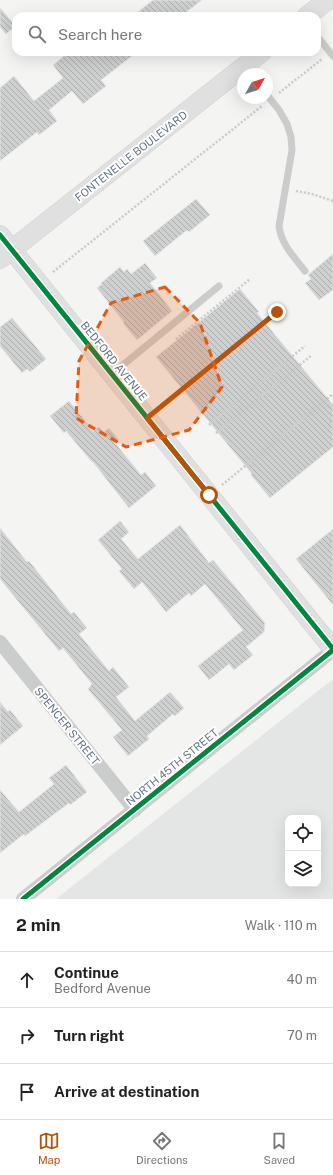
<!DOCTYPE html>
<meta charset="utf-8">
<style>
body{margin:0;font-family:"Public Sans",sans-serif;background:#f6f6f6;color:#222}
.controls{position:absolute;right:12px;bottom:12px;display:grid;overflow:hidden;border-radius:8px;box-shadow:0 4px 16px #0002}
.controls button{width:36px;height:36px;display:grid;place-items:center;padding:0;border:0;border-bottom:1px solid #e0e0e0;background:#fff;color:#222;font:20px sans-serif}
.compass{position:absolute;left:237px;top:68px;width:36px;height:36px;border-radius:50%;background:#fff;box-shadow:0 4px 16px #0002;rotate:51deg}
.stop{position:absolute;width:12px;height:12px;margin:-9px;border:3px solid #b45309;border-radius:50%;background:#fff}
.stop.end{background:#b45309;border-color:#fff;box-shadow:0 1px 4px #0008}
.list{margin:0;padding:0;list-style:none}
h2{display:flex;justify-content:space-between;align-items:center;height:52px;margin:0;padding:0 16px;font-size:17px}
h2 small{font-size:13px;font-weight:400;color:#767676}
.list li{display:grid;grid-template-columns:26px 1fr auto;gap:12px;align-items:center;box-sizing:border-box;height:56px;padding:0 16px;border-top:1px solid #e0e0e0}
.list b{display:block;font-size:15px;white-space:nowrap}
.list p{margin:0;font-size:13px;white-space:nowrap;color:#767676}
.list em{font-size:13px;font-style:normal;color:#767676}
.icon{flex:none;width:22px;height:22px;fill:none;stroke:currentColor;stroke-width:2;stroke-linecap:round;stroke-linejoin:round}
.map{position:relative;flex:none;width:333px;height:899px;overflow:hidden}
.search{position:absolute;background:#fff;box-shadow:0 4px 16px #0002;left:12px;right:12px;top:12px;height:44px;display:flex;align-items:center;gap:10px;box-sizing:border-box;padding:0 14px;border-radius:12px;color:#767676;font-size:15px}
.sheet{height:220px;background:#fff}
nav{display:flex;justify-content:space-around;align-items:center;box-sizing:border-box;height:56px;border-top:1px solid #e0e0e0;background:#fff;font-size:11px;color:#767676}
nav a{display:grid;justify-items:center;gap:2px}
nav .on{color:#b45309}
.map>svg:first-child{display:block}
</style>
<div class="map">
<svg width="333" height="899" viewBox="0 0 333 899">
<defs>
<pattern id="building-back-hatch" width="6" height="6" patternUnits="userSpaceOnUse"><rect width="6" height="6" fill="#ced0d0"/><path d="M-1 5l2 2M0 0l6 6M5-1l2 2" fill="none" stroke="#abadae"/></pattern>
</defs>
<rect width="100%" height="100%" fill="#f4f4f2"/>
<!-- built -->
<path fill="#e4e6e5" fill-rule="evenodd" d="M333 679V899H56ZM288 818H318V884H288Z"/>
<!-- building -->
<g fill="url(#building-back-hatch)" stroke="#e3e3e2">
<path d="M153 0H202L181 16H133Z"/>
<path d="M0 8 16 26 6 34 0 27Z"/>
<path d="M69 52H137L101 80 106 86 83 104 72 91 49 110 57 121 39 135 37 132 0 161V88L14 76 34 101 63 78 53 65Z"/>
<path d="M196 199 210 215 189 232 187 230 155 256 143 241Z"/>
<path d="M333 254V290L319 300 305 283 311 279 308 275Z"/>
<path d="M145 263 157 278 150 283 172 311 137 340 123 323 124 322 97 288 102 284 101 283 120 267 124 272 127 269 131 274Z"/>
<path d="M240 289 259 312 257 313 333 405V447L270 498 251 475 252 474 156 357Z"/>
<path d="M12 318 46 359 30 372 27 369 22 373 0 346V327Z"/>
<path d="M69 401 93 431 99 427 104 432 109 428 119 440 115 443 141 475 145 472 156 486 129 508 93 462H92L66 431 64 433 50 416Z"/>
<path d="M120 521 129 532 121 539 138 559 180 525 209 563 213 560 265 623 264 632 246 647 253 655 234 670 229 664 209 680 198 666 243 630 205 584 191 596 189 593 166 612 142 582 134 589 119 571 122 569 98 540Z"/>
<path d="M0 528 27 562 29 561 71 614 74 612 87 628 79 634 109 671 113 667 129 687 116 697 135 721 170 692 184 708 175 716 173 714 147 736 149 739 128 756 113 737 122 730 88 689 92 684 63 648 59 651 0 579Z"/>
<path d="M333 529V605L296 559Z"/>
<path d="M0 702 8 712 10 710 23 726 0 745Z"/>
<path d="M66 765 87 792 70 805 69 803 25 836 24 834 0 853V790L19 812 54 784 49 778Z"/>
</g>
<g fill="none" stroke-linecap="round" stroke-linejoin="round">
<defs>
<g id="secondary">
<path d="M307 16 328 0"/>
<path d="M0 235 333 649"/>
<path d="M0 259 262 52"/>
</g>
</defs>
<!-- secondary casing -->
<use href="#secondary" stroke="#d0d2d2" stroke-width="20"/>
<!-- path -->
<g stroke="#cacaca" stroke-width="2.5" stroke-dasharray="2 2" stroke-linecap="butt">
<path d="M279 93 322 59"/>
<path d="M296 191 312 194 333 201"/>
<path d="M53 272 262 106"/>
<path d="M176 339 250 279"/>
<path d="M160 407 277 312"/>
<path d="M209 425 305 346"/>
<path d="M216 433 312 355"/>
<path d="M222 485 333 394"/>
</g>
<!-- lane -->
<g stroke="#cbcdcd" stroke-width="7">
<path d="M317 36 333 56"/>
<path d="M267 95 279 110 287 124 291 137 292 150 279 226C281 244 294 257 305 271"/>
<path d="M112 374 219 286"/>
</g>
<!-- street -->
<g stroke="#cbcdcd" stroke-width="14">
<path d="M0 642 135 810"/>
<path d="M23 899 333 650"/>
</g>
<!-- secondary -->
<use href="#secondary" stroke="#e0e0e0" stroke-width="19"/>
<defs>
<g id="cycleway">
<path d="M0 235 333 649"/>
<path d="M23 899 333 650"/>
</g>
</defs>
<!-- cycleway casing -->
<use href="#cycleway" stroke="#fff" stroke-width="8"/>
<!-- cycleway -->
<use href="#cycleway" stroke="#00873e" stroke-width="5"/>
</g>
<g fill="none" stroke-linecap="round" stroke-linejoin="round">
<!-- route -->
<path stroke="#b45309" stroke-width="5" d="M209 495 147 418 277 312"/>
</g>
<!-- marked area -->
<path fill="#e8590c" fill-opacity="0.2" stroke="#e8590c" stroke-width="3" stroke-dasharray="8 5" stroke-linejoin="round" d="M165 287 200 323 222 387 189 430 126 447 76 418 79 361 111 303Z"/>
<g text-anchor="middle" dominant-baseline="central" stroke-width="4" stroke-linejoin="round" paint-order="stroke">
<!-- street labels -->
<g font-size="11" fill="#647483" stroke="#fff">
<text transform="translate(131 156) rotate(-38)">FONTENELLE BOULEVARD</text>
<text transform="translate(114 361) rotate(51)">BEDFORD AVENUE</text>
<text transform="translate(67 726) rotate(51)">SPENCER STREET</text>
<text transform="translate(172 767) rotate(-39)">NORTH 45TH STREET</text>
</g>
</g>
</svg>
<div class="controls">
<button><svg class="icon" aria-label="locate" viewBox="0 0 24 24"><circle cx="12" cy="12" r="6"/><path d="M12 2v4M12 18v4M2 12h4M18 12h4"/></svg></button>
<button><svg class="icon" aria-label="layers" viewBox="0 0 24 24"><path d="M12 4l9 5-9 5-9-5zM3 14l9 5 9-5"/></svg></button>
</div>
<svg class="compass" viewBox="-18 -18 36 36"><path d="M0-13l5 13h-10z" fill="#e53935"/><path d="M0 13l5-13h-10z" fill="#767676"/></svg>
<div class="stop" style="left:209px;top:495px"></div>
<div class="stop end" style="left:277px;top:312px"></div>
<div class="search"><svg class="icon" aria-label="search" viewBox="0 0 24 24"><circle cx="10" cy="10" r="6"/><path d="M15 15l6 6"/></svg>Search here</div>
</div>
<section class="sheet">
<h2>2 min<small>Walk · 110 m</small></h2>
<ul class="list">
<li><svg class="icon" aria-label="ahead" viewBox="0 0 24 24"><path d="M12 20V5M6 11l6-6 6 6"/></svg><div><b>Continue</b><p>Bedford Avenue</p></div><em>40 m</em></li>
<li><svg class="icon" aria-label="right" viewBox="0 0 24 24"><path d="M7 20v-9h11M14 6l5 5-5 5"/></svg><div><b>Turn right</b></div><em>70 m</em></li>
<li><svg class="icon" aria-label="arrive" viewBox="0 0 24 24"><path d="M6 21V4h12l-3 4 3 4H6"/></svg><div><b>Arrive at destination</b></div></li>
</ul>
</section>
<nav>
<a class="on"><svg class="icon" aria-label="map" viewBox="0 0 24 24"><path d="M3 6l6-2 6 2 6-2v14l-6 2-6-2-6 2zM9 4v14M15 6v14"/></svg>Map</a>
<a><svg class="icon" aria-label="directions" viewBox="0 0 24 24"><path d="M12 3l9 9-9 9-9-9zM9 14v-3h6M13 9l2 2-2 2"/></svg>Directions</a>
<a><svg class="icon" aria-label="saved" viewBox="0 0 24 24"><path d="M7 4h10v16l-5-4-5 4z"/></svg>Saved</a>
</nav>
